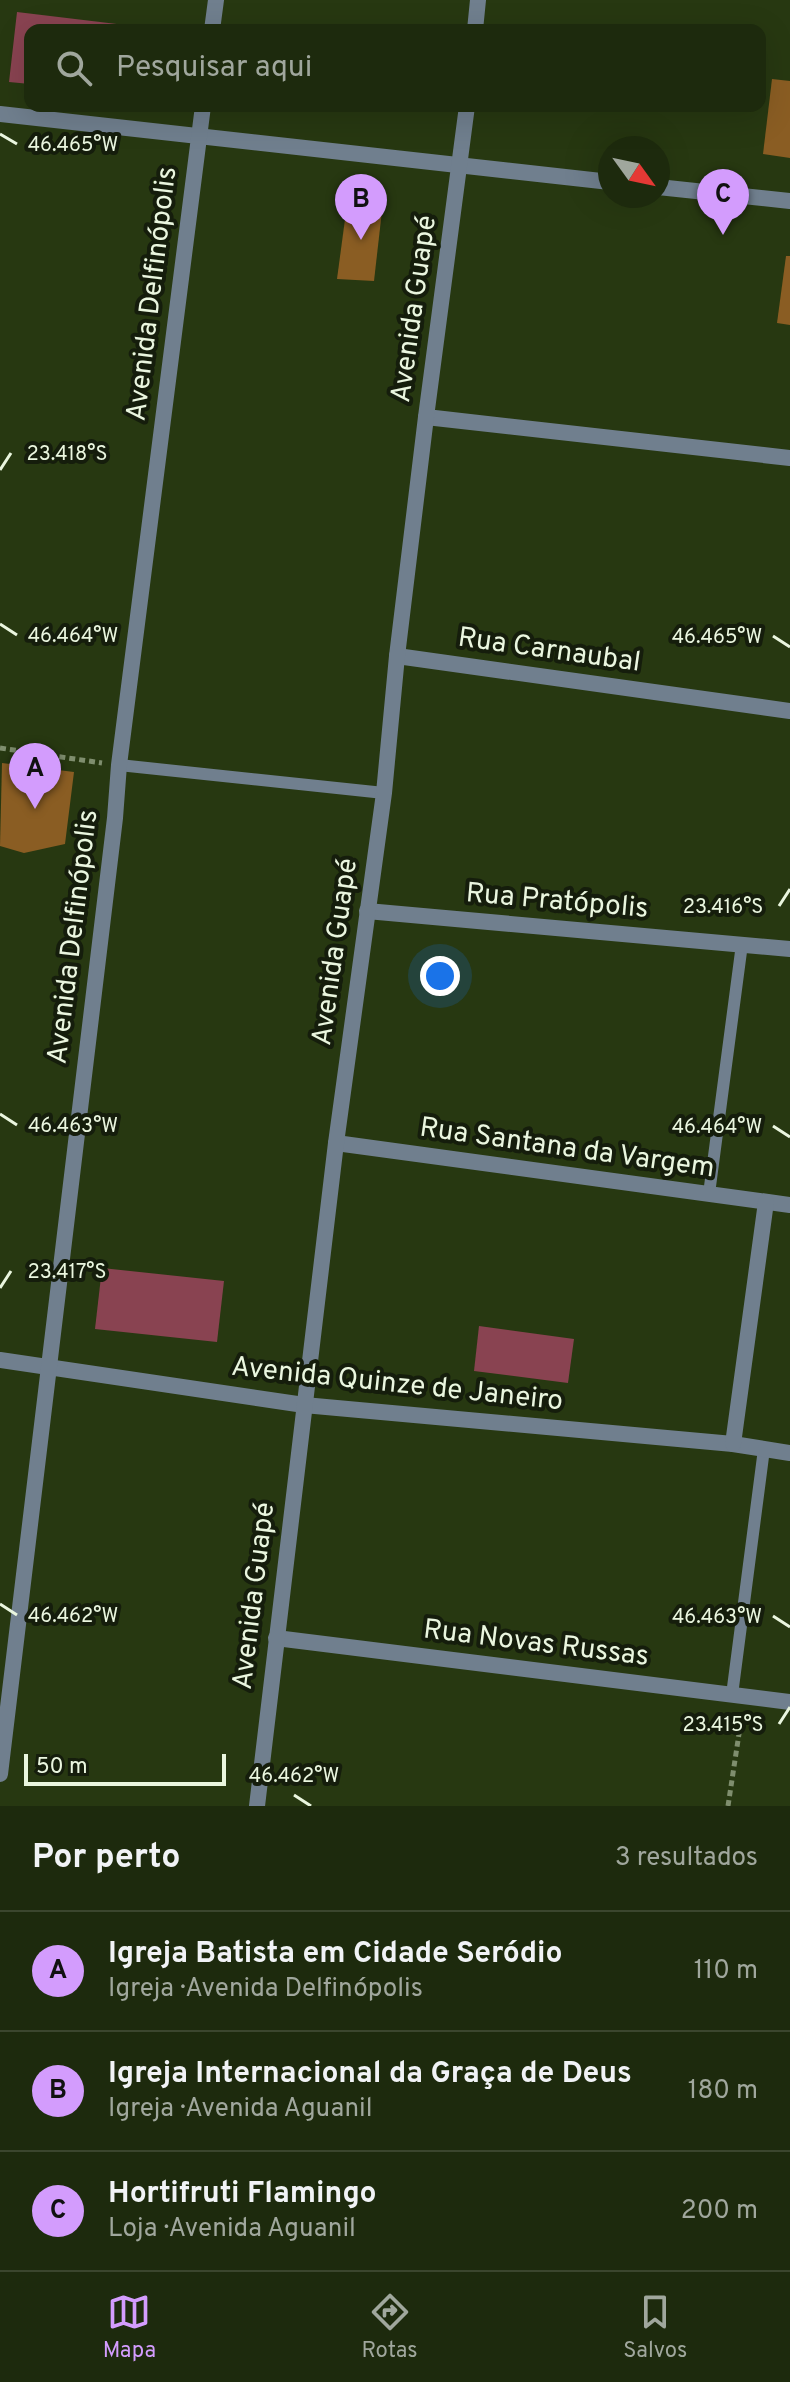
<!DOCTYPE html>
<html lang="pt">
<meta charset="utf-8">
<style>
body{margin:0;font-family:Overpass,sans-serif;background:#253216;color:#f1f3f6}
.compass{position:absolute;left:598px;top:136px;width:72px;height:72px;border-radius:50%;background:#1d2a0d;box-shadow:0 8px 32px #0002;rotate:123deg}
.scale{position:absolute;left:24px;bottom:20px;width:202px;box-sizing:border-box;padding-left:8px;border:4px solid #eaf6df;border-top:0;font-size:22px;line-height:28px;white-space:nowrap;color:#eaf6df;-webkit-text-stroke:6px #151d0c;paint-order:stroke}
.you{position:absolute;left:440px;top:976px;width:28px;height:28px;margin:-20px;border:6px solid #fff;border-radius:50%;background:#1a73e8;box-shadow:0 0 0 12px #1a73e833}
.badge{display:grid;place-items:center;width:52px;height:52px;border-radius:50%;background:#d39cfd;color:#111;font-size:26px;font-weight:700}
.pin{position:absolute;translate:-50% -66px;filter:drop-shadow(0 2px 4px #0008)}
.pin::after{content:'';position:absolute;top:42px;width:28px;height:24px;background:inherit;clip-path:polygon(0 0,100% 0,50% 100%)}
.list{margin:0;padding:0;list-style:none}
h2{display:flex;justify-content:space-between;align-items:center;height:104px;margin:0;padding:0 32px;font-size:34px}
h2 small{font-size:26px;font-weight:400;color:#a0a79d}
.list li{display:grid;grid-template-columns:52px 1fr auto;gap:24px;align-items:center;box-sizing:border-box;height:120px;padding:0 32px;border-top:2px solid #3b462e}
.list b{display:block;font-size:30px;white-space:nowrap}
.list p{margin:0;font-size:26px;white-space:nowrap;color:#a0a79d}
.list em{font-size:26px;font-style:normal;color:#a0a79d}
.icon{flex:none;width:44px;height:44px;fill:none;stroke:currentColor;stroke-width:2;stroke-linecap:round;stroke-linejoin:round}
.map{position:relative;flex:none;width:790px;height:1806px;overflow:hidden}
.search{position:absolute;background:#1d2a0d;box-shadow:0 8px 32px #0002;left:24px;right:24px;top:24px;height:88px;display:flex;align-items:center;gap:20px;box-sizing:border-box;padding:0 28px;border-radius:16px;color:#a0a79d;font-size:30px}
.sheet{height:464px;background:#1d2a0d}
nav{display:flex;justify-content:space-around;align-items:center;box-sizing:border-box;height:112px;border-top:2px solid #3b462e;background:#1d2a0d;font-size:22px;color:#a0a79d}
nav a{display:grid;justify-items:center;gap:4px}
nav .on{color:#d39cfd}
.map>svg:first-child{display:block}
</style>
<div class="map">
<svg width="790" height="1806" viewBox="0 0 790 1806">
<rect width="100%" height="100%" fill="#273811"/>
<!-- green -->
<g fill="#894351">
<path d="M17 12 150 28 149 30H30V84L9 82Z"/>
<path d="M102 1268 224 1281 217 1342 95 1329Z"/>
<path d="M479 1326 574 1339 568 1383 474 1371Z"/>
</g>
<!-- building -->
<g fill="#8a5d23">
<path d="M772 79 790 81V158L763 154Z"/>
<path d="M348 197 383 202 374 281 337 279Z"/>
<path d="M786 256H790V325L777 323Z"/>
<path d="M2 763 74 772 65 844 24 853 0 846Z"/>
</g>
<g fill="none" stroke-linecap="round" stroke-linejoin="round">
<!-- path -->
<g stroke="#7f8e6e" stroke-width="5" stroke-dasharray="6 4" stroke-linecap="butt">
<path d="M0 748 102 763"/>
<path d="M728 1806 742 1714"/>
</g>
<!-- service -->
<g stroke="#707f8e" stroke-width="12">
<path d="M119 765 384 793"/>
<path d="M709 1194 742 944"/>
<path d="M732 1695 764 1449"/>
</g>
<!-- minor -->
<g stroke="#707f8e" stroke-width="16">
<path d="M212 30 216 0"/>
<path d="M475 30 478 0"/>
<path d="M0 114 610 182"/>
<path d="M658 187 790 201"/>
<path d="M426 417 790 458"/>
<path d="M397 656 790 711"/>
<path d="M367 911 790 949"/>
<path d="M336 1143 790 1205"/>
<path d="M0 1360 304 1405 733 1444 790 1453"/>
<path d="M733 1444 766 1202"/>
<path d="M276 1638 790 1702"/>
<path d="M0 1774 115 818 119 765 203 106"/>
<path d="M257 1806 336 1143 384 793 397 656 426 417 467 106"/>
</g>
</g>
<!-- ticks -->
<path fill="none" stroke="#eaf6df" stroke-width="3" d="M0 134 17 144M0 470 11 453M0 624 17 635M773 636 790 647M779 906 790 889M0 1114 17 1125M773 1126 790 1137M0 1288 11 1271M0 1604 17 1615M773 1616 790 1627M779 1724 790 1707M294 1795 311 1806"/>
<g text-anchor="middle" dominant-baseline="central" stroke-width="8" stroke-linejoin="round" paint-order="stroke">
<!-- street labels -->
<g font-size="28" fill="#eaf6df" stroke="#151d0c">
<text transform="translate(153 294) rotate(-83)">Avenida Delfinópolis</text>
<text transform="translate(415 309) rotate(-82)">Avenida Guapé</text>
<text transform="translate(549 651) rotate(8)">Rua Carnaubal</text>
<text transform="translate(557 902) rotate(5)">Rua Pratópolis</text>
<text transform="translate(74 937) rotate(-83)">Avenida Delfinópolis</text>
<text transform="translate(336 952) rotate(-82)">Avenida Guapé</text>
<text transform="translate(567 1149) rotate(8)">Rua Santana da Vargem</text>
<text transform="translate(397 1385) rotate(6)">Avenida Quinze de Janeiro</text>
<text transform="translate(255 1596) rotate(-83)">Avenida Guapé</text>
<text transform="translate(536 1644) rotate(7)">Rua Novas Russas</text>
</g>
</g>
<g font-size="20" text-anchor="middle" fill="#eaf6df" stroke="#151d0c" stroke-width="8" stroke-linejoin="round" paint-order="stroke">
<text x="73" y="151">46.465°W</text>
<text x="67" y="460">23.418°S</text>
<text x="73" y="642">46.464°W</text>
<text x="717" y="643">46.465°W</text>
<text x="723" y="913">23.416°S</text>
<text x="73" y="1132">46.463°W</text>
<text x="717" y="1133">46.464°W</text>
<text x="67" y="1278">23.417°S</text>
<text x="73" y="1622">46.462°W</text>
<text x="717" y="1623">46.463°W</text>
<text x="723" y="1731">23.415°S</text>
<text x="294" y="1782">46.462°W</text>
</g>
</svg>
<svg class="compass" viewBox="-18 -18 36 36"><path d="M0-13l5 13h-10z" fill="#e53935"/><path d="M0 13l5-13h-10z" fill="#a0a79d"/></svg>
<div class="scale">50 m</div>
<div class="you"></div>
<div class="pin badge" style="left:35px;top:809px">A</div>
<div class="pin badge" style="left:361px;top:240px">B</div>
<div class="pin badge" style="left:723px;top:235px">C</div>
<div class="search"><svg class="icon" aria-label="search" viewBox="0 0 24 24"><circle cx="10" cy="10" r="6"/><path d="M15 15l6 6"/></svg>Pesquisar aqui</div>
</div>
<section class="sheet">
<h2>Por perto<small>3 resultados</small></h2>
<ul class="list">
<li><span class="badge">A</span><div><b>Igreja Batista em Cidade Seródio</b><p>Igreja · Avenida Delfinópolis</p></div><em>110 m</em></li>
<li><span class="badge">B</span><div><b>Igreja Internacional da Graça de Deus</b><p>Igreja · Avenida Aguanil</p></div><em>180 m</em></li>
<li><span class="badge">C</span><div><b>Hortifruti Flamingo</b><p>Loja · Avenida Aguanil</p></div><em>200 m</em></li>
</ul>
</section>
<nav>
<a class="on"><svg class="icon" aria-label="map" viewBox="0 0 24 24"><path d="M3 6l6-2 6 2 6-2v14l-6 2-6-2-6 2zM9 4v14M15 6v14"/></svg>Mapa</a>
<a><svg class="icon" aria-label="directions" viewBox="0 0 24 24"><path d="M12 3l9 9-9 9-9-9zM9 14v-3h6M13 9l2 2-2 2"/></svg>Rotas</a>
<a><svg class="icon" aria-label="saved" viewBox="0 0 24 24"><path d="M7 4h10v16l-5-4-5 4z"/></svg>Salvos</a>
</nav>
